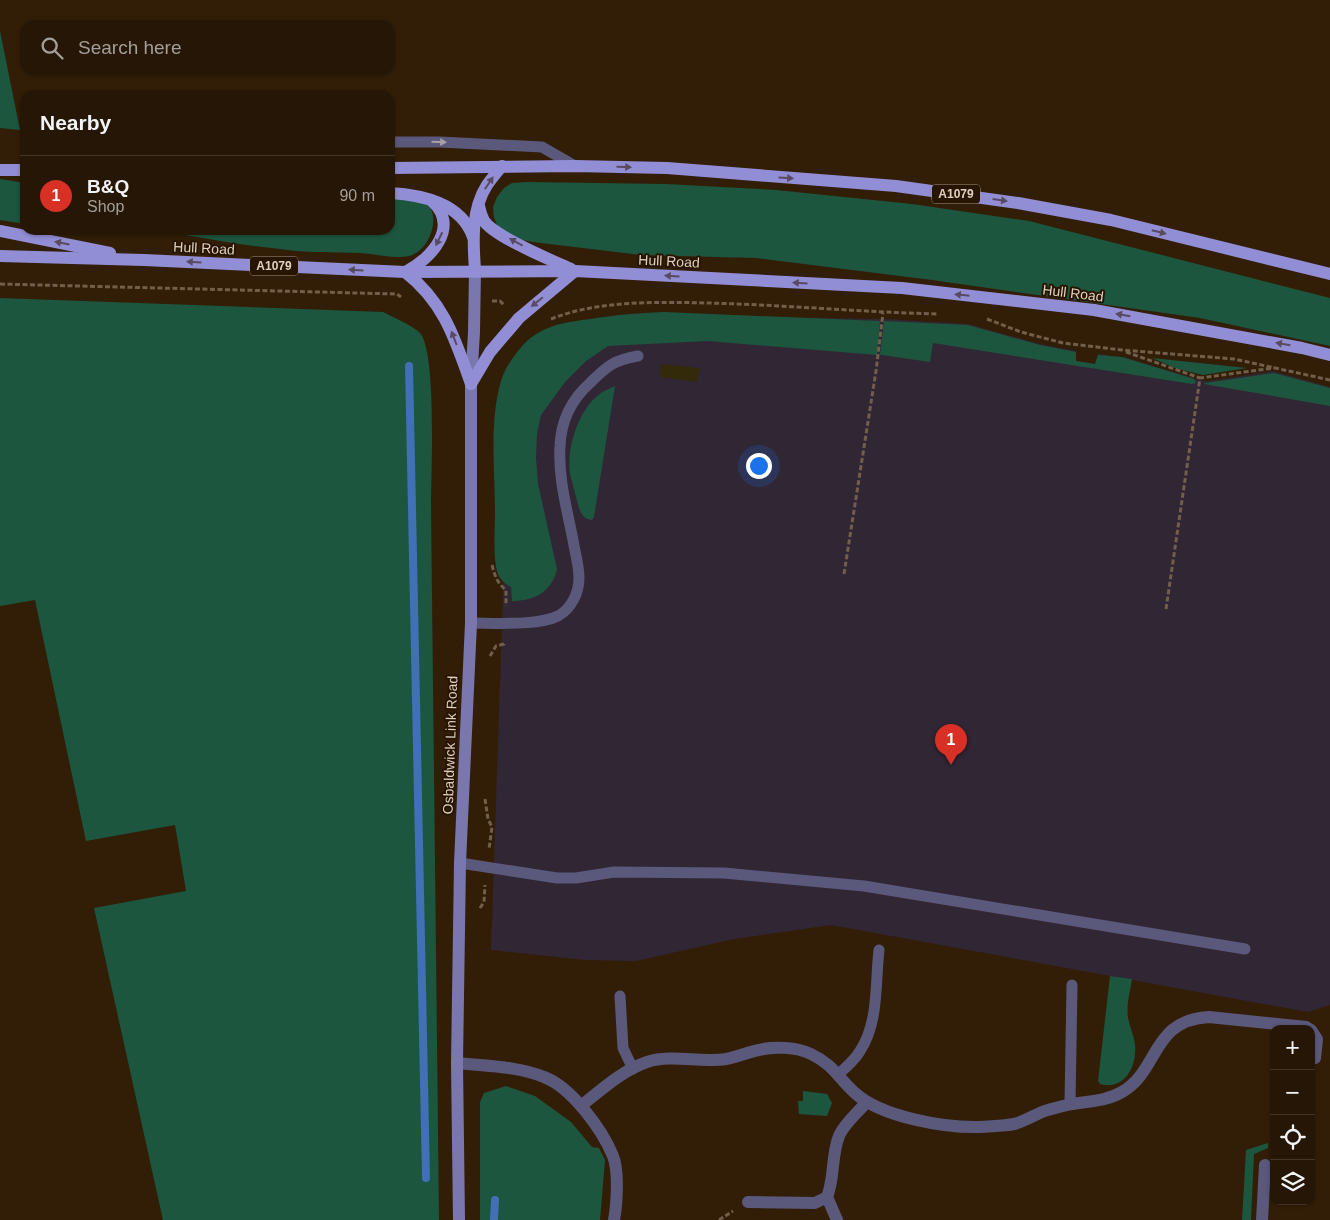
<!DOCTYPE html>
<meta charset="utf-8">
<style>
body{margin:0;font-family:Helvetica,sans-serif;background:#322313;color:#f1f3f6}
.controls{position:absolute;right:15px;bottom:15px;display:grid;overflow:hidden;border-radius:10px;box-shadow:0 1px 4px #0004}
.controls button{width:45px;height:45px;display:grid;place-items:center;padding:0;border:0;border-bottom:1px solid #423527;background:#261605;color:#f1f3f6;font:25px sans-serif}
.you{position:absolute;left:758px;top:465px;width:18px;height:18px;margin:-12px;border:4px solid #fff;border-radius:50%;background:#1a73e8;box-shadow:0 0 0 8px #1a73e833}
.badge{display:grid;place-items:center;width:32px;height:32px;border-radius:50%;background:#d93025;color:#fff;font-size:16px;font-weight:700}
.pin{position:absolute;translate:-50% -41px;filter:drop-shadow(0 1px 2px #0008)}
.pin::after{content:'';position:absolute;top:26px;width:18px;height:15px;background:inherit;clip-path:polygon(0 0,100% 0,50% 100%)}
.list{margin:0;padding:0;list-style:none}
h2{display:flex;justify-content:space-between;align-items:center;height:65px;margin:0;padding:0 20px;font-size:21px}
h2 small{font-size:16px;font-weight:400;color:#a49f9a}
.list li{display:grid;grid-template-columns:32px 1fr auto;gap:15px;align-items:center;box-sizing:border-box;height:80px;padding:0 20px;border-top:1px solid #423527}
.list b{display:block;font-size:19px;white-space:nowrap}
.list p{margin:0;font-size:16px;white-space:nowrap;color:#a49f9a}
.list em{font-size:16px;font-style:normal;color:#a49f9a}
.icon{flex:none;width:28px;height:28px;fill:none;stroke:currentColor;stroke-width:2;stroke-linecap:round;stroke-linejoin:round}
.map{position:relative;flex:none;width:1330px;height:1220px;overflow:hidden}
.search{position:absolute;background:#261605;box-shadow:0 1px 4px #0004;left:20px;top:20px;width:375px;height:55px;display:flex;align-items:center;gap:12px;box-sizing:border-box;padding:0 18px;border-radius:15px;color:#a49f9a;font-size:19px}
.panel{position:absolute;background:#261605;box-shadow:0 1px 4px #0004;left:20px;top:90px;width:375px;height:145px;border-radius:15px}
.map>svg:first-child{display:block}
</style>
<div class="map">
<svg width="1330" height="1220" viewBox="0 0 1330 1220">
<rect width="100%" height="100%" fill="#321e07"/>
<!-- commercial -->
<path fill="#312634" d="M619 315 886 319 968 324 1040 344 1076 351V361L1095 364 1098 354 1127 358 1200 380 1208 381 1273 371 1330 387V1005L1308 1012 831 925 734 939 636 961 585 960 491 950 510 389Z"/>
<!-- green -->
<g fill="#1c563f">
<path d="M0 31 20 130 0 128Z"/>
<path d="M0 179 25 183V224L0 220Z"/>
<path d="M527 182 666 184 776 190 912 204 1029 221 1330 298V346L1200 318 932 280 756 258 641 255 533 242 511 238 499 229 494 218 493 207 497 197 504 188 512 183Z"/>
<path d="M390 198C398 198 409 196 417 198 446 205 432 251 409 256 394 259 376 254 360 253 334 252 306 253 280 249 239 245 197 237 156 230H390Z"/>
<path d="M0 298 383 312C391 316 415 327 420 333 437 353 431 476 431 507L439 1220H163L94 908 186 891 175 825 86 841 35 600 0 606Z"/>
<path d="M664 312 880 321 877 355 708 341 608 346 586 361 565 382 541 415 537 434 536 458 538 484 557 569C552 592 534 601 512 601L511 587C504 583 499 579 497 571 493 556 495 529 495 514 495 472 489 421 501 381 505 368 514 355 523 345 546 321 573 322 604 317 624 314 644 313 664 312Z"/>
<path d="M884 321 968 325 1040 345 1076 352V361L1095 364 1098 355 1122 357 1194 379 1196 383 1192 384 933 343 930 362 882 355H880Z"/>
<path d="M1152 358 1247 368 1203 375 1178 369Z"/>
<path d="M1274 373 1330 388V406L1204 384 1205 383Z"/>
<path d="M615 386 594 517 592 520C580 519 579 507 576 497 574 489 572 482 570 474 566 448 579 408 601 393 605 390 611 388 615 386Z"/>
<path d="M1110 976 1132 979C1130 992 1126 1006 1128 1018 1130 1027 1134 1036 1135 1045 1137 1066 1125 1091 1100 1084L1098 1081Z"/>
<path d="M506 1086 535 1096 571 1122 592 1147 599 1148 605 1160 600 1220H480V1102L484 1093Z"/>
<path d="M803 1091 827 1094 832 1103 827 1116 799 1114 798 1101H803Z"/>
<path d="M1268 1143V1148L1254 1154 1251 1220H1242L1246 1150Z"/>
</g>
<!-- sand -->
<path fill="#322a09" d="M661 364 700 368 697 382 660 377Z"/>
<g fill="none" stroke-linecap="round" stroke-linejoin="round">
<!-- stream -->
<g stroke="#426fb6" stroke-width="8">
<path d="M409 366 426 1178"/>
<path d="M494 1220 495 1200"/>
</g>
<!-- path -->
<g stroke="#715f4b" stroke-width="3" stroke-dasharray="5 2.5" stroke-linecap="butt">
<path d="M0 284 397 294 401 297"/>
<path d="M492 301H500L504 305"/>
<path d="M551 319C599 300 657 302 709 303 785 305 861 312 937 314"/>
<path d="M987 319 1021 332 1063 343 1122 350 1234 359 1330 380"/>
<path d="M1126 352 1200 378"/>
<path d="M492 565C495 576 497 583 506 590V606"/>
<path d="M844 574 876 371 883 313"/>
<path d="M1166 609 1200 378 1274 368"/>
<path d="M490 656 496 646 504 644V642"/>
<path d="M485 799 488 819 492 827 489 849"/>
<path d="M480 908 484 902 485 885"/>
<path d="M719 1220 733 1211"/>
</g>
<!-- lane -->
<g stroke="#5a597c" stroke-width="11">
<path d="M390 142H440L542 147 575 166"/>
<path d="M471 623C493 623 538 626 558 616 571 609 579 593 579 578 579 565 575 553 573 540 567 509 558 478 560 446 561 421 571 400 590 383 607 366 614 360 638 356"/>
<path d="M460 863 557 878H576L614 872 724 873 864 886 1245 949"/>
<path d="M620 996 623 1048 633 1069"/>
<path d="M839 1074C846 1067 855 1060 860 1051 879 1022 875 984 879 950"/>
<path d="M1070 1104 1072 985"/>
</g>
<!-- street -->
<g stroke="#5a597c" stroke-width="12">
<path d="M1311 1030 1317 1039 1315 1058"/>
<path d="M457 1063C485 1066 517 1066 544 1077 571 1087 602 1129 613 1156 619 1171 617 1204 614 1220"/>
<path d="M581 1106C601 1090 623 1070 647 1062 672 1054 700 1063 726 1059 737 1057 748 1052 759 1050 773 1046 797 1047 811 1054 834 1065 838 1078 855 1093 881 1117 945 1128 980 1127 991 1126 1004 1126 1014 1124 1023 1122 1033 1116 1042 1112 1050 1109 1059 1107 1067 1105 1085 1101 1105 1102 1122 1092 1160 1070 1151 1020 1209 1017L1306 1027 1309 1029"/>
<path d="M827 1197 837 1220"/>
<path d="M748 1202 815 1203 827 1197C835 1177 831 1156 839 1136 844 1124 858 1112 866 1103"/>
<path d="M1262 1220 1265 1165"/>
</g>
<!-- secondary -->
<path stroke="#7a77ae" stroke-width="12" d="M459 1220 457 1063 460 863 471 623V384L474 332 475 270"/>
<!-- primary -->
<g stroke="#928ed5" stroke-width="12">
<path d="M390 168 575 166 667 168 896 186 1018 203 1111 220 1330 274"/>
<path d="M0 170H25"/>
<path d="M390 193C423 195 461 203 473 237"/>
<path d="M479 206C480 211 482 217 484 221 495 237 551 260 571 269"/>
<path d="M0 231 110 253"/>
<path d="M0 256 144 260 405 272 575 271 902 288 1094 310 1302 348 1330 355"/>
<path d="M475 270C473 242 471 210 487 185 492 178 497 172 502 166"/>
<path d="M407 271C432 258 460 226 432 201"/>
<path d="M405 272C444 302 455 339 471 384"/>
<path d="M471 384 490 352 519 318 575 271"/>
</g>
</g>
<!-- one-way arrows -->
<defs><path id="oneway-solid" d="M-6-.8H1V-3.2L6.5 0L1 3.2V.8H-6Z" transform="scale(1.25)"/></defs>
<use fill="#a9a0a7" href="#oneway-solid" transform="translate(439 142) rotate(1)"/>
<g fill="#584b60">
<use href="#oneway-solid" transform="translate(624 167) rotate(2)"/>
<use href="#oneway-solid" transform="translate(786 178) rotate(4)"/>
<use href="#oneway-solid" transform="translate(489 183) rotate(-56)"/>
<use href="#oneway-solid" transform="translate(1000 200) rotate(8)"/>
<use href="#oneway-solid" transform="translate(1159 232) rotate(14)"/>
<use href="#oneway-solid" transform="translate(439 239) rotate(116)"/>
<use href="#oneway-solid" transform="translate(516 242) rotate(-151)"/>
<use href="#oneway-solid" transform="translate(62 243) rotate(-169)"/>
<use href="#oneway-solid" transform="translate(194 262) rotate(-177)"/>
<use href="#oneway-solid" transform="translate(356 270) rotate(-177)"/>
<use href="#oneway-solid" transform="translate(672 276) rotate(-177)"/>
<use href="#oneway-solid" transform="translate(800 283) rotate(-177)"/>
<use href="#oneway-solid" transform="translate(962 295) rotate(-174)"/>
<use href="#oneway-solid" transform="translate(537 302) rotate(141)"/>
<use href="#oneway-solid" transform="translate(1123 315) rotate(-170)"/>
<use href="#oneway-solid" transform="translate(454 338) rotate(-111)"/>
<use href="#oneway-solid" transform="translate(1283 344) rotate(-170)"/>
</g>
<g text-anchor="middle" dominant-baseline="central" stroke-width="4" stroke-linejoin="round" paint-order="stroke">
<!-- shield labels -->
<g fill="#281500" stroke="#a79888" stroke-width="1">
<rect x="932" y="184.5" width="48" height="19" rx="4"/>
<rect x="250" y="256.5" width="48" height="19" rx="4"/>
</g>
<g font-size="12" font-weight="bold" fill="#ded0c3">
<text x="956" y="194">A1079</text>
<text x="274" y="266">A1079</text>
</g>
<!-- street labels -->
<g font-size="14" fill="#ded0c3" stroke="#281500">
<text transform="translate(204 248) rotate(3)">Hull Road</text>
<text transform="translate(669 261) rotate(3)">Hull Road</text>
<text transform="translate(1073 293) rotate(7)">Hull Road</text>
<text transform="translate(450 745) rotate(-88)">Osbaldwick Link Road</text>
</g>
</g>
</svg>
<div class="controls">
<button>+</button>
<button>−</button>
<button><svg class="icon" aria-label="locate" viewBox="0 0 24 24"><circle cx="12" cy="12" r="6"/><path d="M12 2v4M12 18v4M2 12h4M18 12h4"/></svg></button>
<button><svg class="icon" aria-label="layers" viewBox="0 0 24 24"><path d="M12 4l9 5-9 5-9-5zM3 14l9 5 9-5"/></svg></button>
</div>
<div class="you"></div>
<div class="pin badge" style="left:951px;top:765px">1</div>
<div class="search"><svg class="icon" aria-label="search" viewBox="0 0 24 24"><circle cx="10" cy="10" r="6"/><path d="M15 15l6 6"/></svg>Search here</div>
<section class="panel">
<h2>Nearby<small></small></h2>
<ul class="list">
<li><span class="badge">1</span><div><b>B&amp;Q</b><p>Shop</p></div><em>90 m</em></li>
</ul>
</section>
</div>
